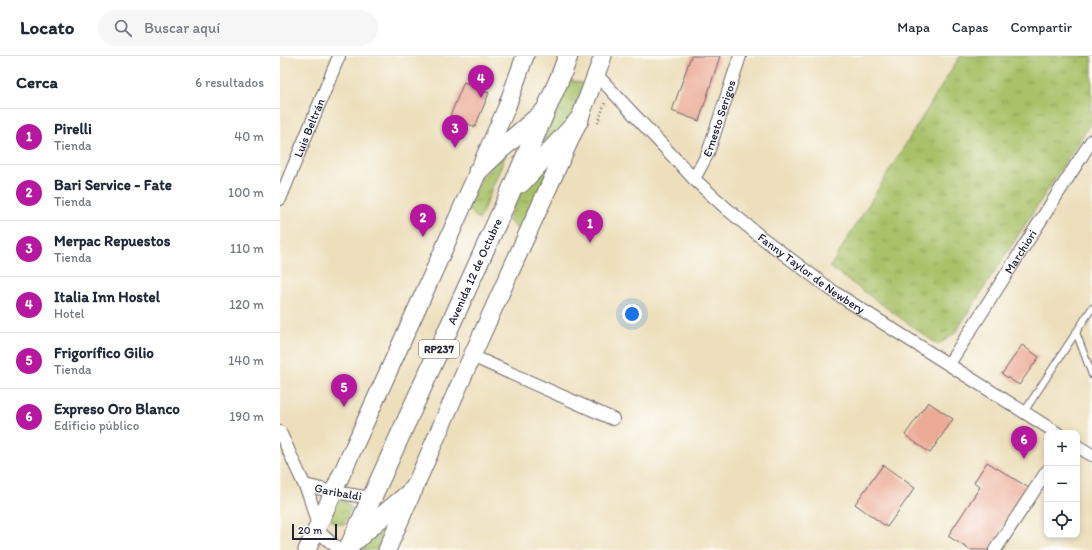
<!DOCTYPE html>
<html lang="es">
<meta charset="utf-8">
<style>
body{margin:0;font-family:Itim,sans-serif;background:#f6f6f7;color:#1f2937}
.controls{position:absolute;right:12px;bottom:12px;display:grid;overflow:hidden;border-radius:8px;box-shadow:0 2px 6px #0003}
.controls button{width:36px;height:36px;display:grid;place-items:center;padding:0;border:0;border-bottom:1px solid #e0e1e3;background:#fff;color:#1f2937;font:20px sans-serif}
.scale{position:absolute;left:12px;bottom:10px;width:45px;box-sizing:border-box;padding-left:4px;border:2px solid #22223b;border-top:0;font-size:11px;line-height:14px;white-space:nowrap;color:#22223b;-webkit-text-stroke:3px #fdfcf7;paint-order:stroke}
.you{position:absolute;left:352px;top:258px;width:14px;height:14px;margin:-10px;border:3px solid #fff;border-radius:50%;background:#1a73e8;box-shadow:0 0 0 6px #1a73e833}
.badge{display:grid;place-items:center;width:26px;height:26px;border-radius:50%;background:#b5179e;color:#fff;font-size:13px;font-weight:700}
.pin{position:absolute;translate:-50% -33px;filter:drop-shadow(0 1px 2px #0008)}
.pin::after{content:'';position:absolute;top:21px;width:14px;height:12px;background:inherit;clip-path:polygon(0 0,100% 0,50% 100%)}
.list{margin:0;padding:0;list-style:none}
h2{display:flex;justify-content:space-between;align-items:center;height:52px;margin:0;padding:0 16px;font-size:17px}
h2 small{font-size:13px;font-weight:400;color:#747a83}
.list li{display:grid;grid-template-columns:26px 1fr auto;gap:12px;align-items:center;box-sizing:border-box;height:56px;padding:0 16px;border-top:1px solid #e0e1e3}
.list b{display:block;font-size:15px;white-space:nowrap}
.list p{margin:0;font-size:13px;white-space:nowrap;color:#747a83}
.list em{font-size:13px;font-style:normal;color:#747a83}
.icon{flex:none;width:22px;height:22px;fill:none;stroke:currentColor;stroke-width:2;stroke-linecap:round;stroke-linejoin:round}
.map{position:relative;flex:none;width:812px;height:494px;overflow:hidden}
header{display:flex;align-items:center;gap:24px;box-sizing:border-box;height:56px;padding:0 20px;background:#fff;border-bottom:1px solid #e0e1e3}
header strong{font-size:19px}
nav{display:flex;gap:22px;margin-inline-start:auto;font-size:14px}
.search{width:280px;height:36px;background:#f6f6f7;display:flex;align-items:center;gap:10px;box-sizing:border-box;padding:0 14px;border-radius:22px;color:#747a83;font-size:15px}
main{display:flex}
aside{flex:1;background:#fff}
.map>svg:first-child{display:block}
</style>
<header>
<strong>Locato</strong>
<div class="search"><svg class="icon" aria-label="search" viewBox="0 0 24 24"><circle cx="10" cy="10" r="6"/><path d="M15 15l6 6"/></svg>Buscar aquí</div>
<nav><a>Mapa</a><a>Capas</a><a>Compartir</a></nav>
</header>
<main>
<aside>
<h2>Cerca<small>6 resultados</small></h2>
<ul class="list">
<li><span class="badge">1</span><div><b>Pirelli</b><p>Tienda</p></div><em>40 m</em></li>
<li><span class="badge">2</span><div><b>Bari Service - Fate</b><p>Tienda</p></div><em>100 m</em></li>
<li><span class="badge">3</span><div><b>Merpac Repuestos</b><p>Tienda</p></div><em>110 m</em></li>
<li><span class="badge">4</span><div><b>Italia Inn Hostel</b><p>Hotel</p></div><em>120 m</em></li>
<li><span class="badge">5</span><div><b>Frigorífico Gilio</b><p>Tienda</p></div><em>140 m</em></li>
<li><span class="badge">6</span><div><b>Expreso Oro Blanco</b><p>Edificio público</p></div><em>190 m</em></li>
</ul>
</aside>
<div class="map">
<svg width="812" height="494" viewBox="0 0 812 494">
<defs>
<pattern id="grass-tufts" width="24" height="20" patternUnits="userSpaceOnUse"><rect width="24" height="20" fill="#a9c167"/><path d="M3 7l-1-3M5 7V3M7 7l1-3M15 17l-1-3M17 17v-4M19 17l1-3" fill="none" stroke="#899c56"/></pattern>
</defs>
<rect width="100%" height="100%" fill="#fdfcf7"/>
<filter id="ink" filterUnits="userSpaceOnUse"><feTurbulence type="fractalNoise" baseFrequency=".025" numOctaves="2"/><feDisplacementMap in="SourceGraphic" scale="8" xChannelSelector="R" yChannelSelector="G"/><feConvolveMatrix kernelMatrix="1 2 1 2 8 2 1 2 1" color-interpolation-filters="sRGB"/></filter>
<filter id="wash" filterUnits="userSpaceOnUse"><feTurbulence type="fractalNoise" baseFrequency=".012" numOctaves="4" result="noise"/><feDisplacementMap in="SourceGraphic" scale="16" xChannelSelector="R" yChannelSelector="G"/><feGaussianBlur stdDeviation="0.9" result="paint"/><feColorMatrix in="noise" values="0 0 0 0 0 0 0 0 0 0 0 0 0 0 0 0 0 1.4 0 .05"/><feComposite in="paint" operator="in"/></filter>
<g filter="url(#wash)">
<rect width="100%" height="100%" fill="#eddfbc"/>
<!-- grass -->
<g fill="url(#grass-tufts)" stroke="#667251">
<path d="M680 0H812V65L675 277 658 289 550 211Z"/>
<path d="M288 23 304 28 289 65 261 89Z"/>
<path d="M278 92 240 176 228 164 244 129Z"/>
<path d="M227 96 199 164 187 152 201 122Z"/>
<path d="M59 445 66 446 71 452 64 468C56 469 52 467 49 460L55 446Z"/>
<path d="M114 456 97 494H80L84 486Z"/>
</g>
<g id="blocks">
<!-- building -->
<g fill="#ecab97">
<path d="M411 0H440L419 65 392 55Z"/>
<path d="M184 26 209 37 195 71 170 60Z"/>
<path d="M742 289 759 301 739 329 722 318Z"/>
<path d="M648 346 673 363 650 397 625 379Z"/>
<path d="M707 406 749 432 709 494H690L668 480 700 431 694 426Z"/>
<path d="M603 409 635 432 607 471 575 448Z"/>
</g>
</g>
</g>
<g filter="url(#ink)">
<use href="#blocks" fill-opacity="0" stroke="#696468" stroke-width="1"/>
<g fill="none" stroke-linecap="round" stroke-linejoin="round">
<defs>
<g id="lane">
<path d="M796 276 812 319"/>
<path d="M744 356 812 252"/>
</g>
<g id="street">
<path id="s1" d="M317 19 414 123 447 153 481 181 557 238 777 377"/>
<path id="s2" d="M414 123 428 97 460 0"/>
<path id="s3" d="M0 143 59 0"/>
<path d="M192 300 333 363"/>
<path id="s4" d="M669 308 812 84"/>
<path d="M0 376 29 439 38 470 42 479 54 489 63 494"/>
<path d="M797 390 812 399"/>
<path id="s5" d="M25 429 54 436 91 442"/>
<path d="M715 494 767 415"/>
</g>
<g id="secondary">
<path d="M27 494 149 226 226 53 245 0"/>
<path d="M107 494 192 300 299 64 323 0"/>
</g>
<g id="primary">
<path d="M198 115 222 92 264 56"/>
<path d="M241 127 299 64"/>
<path d="M77 483C95 465 114 451 133 434"/>
<path id="s6" d="M68 494 227 144 281 19 288 0"/>
</g>
</defs>
<!-- lane casing -->
<use href="#lane" stroke="#696468" stroke-width="8"/>
<!-- street casing -->
<use href="#street" stroke="#696468" stroke-width="14"/>
<!-- secondary casing -->
<use href="#secondary" stroke="#696468" stroke-width="19"/>
<!-- primary casing -->
<use href="#primary" stroke="#696468" stroke-width="21"/>
<!-- path -->
<path stroke="#696468" stroke-width="2.5" stroke-dasharray="1 3" stroke-linecap="butt" d="M318 67 325 46"/>
<!-- lane -->
<use href="#lane" stroke="#fff" stroke-width="6"/>
<!-- street -->
<use href="#street" stroke="#fff" stroke-width="12"/>
<!-- secondary -->
<use href="#secondary" stroke="#fff" stroke-width="17"/>
<!-- primary -->
<use href="#primary" stroke="#fff" stroke-width="19"/>
</g>
</g>
<g text-anchor="middle" dominant-baseline="central" stroke-width="3" stroke-linejoin="round" paint-order="stroke">
<!-- shield labels -->
<rect fill="#fdfcf7" stroke="#646373" stroke-width="1" x="139" y="284" width="40" height="18" rx="3"/>
<g font-size="11" font-weight="bold" fill="#22223b">
<text x="159" y="293">RP237</text>
</g>
<!-- street labels -->
<g font-size="12" fill="#22223b" stroke="#fdfcf7">
<text stroke="none"><textPath href="#s2" startOffset="66">Ernesto Serigos</textPath></text>
<text stroke="none"><textPath href="#s3" startOffset="77">Luis Beltrán</textPath></text>
<text stroke="none"><textPath href="#s4" startOffset="133">Marchiori</textPath></text>
<text stroke="none"><textPath href="#s6" startOffset="306">Avenida 12 de Octubre</textPath></text>
<text stroke="none"><textPath href="#s1" startOffset="293">Fanny Taylor de Newbery</textPath></text>
<text stroke="none"><textPath href="#s5" startOffset="34">Garibaldi</textPath></text>
</g>
</g>
</svg>
<div class="controls">
<button>+</button>
<button>−</button>
<button><svg class="icon" aria-label="locate" viewBox="0 0 24 24"><circle cx="12" cy="12" r="6"/><path d="M12 2v4M12 18v4M2 12h4M18 12h4"/></svg></button>
</div>
<div class="scale">20 m</div>
<div class="you"></div>
<div class="pin badge" style="left:310px;top:187px">1</div>
<div class="pin badge" style="left:143px;top:181px">2</div>
<div class="pin badge" style="left:175px;top:92px">3</div>
<div class="pin badge" style="left:201px;top:42px">4</div>
<div class="pin badge" style="left:64px;top:351px">5</div>
<div class="pin badge" style="left:744px;top:403px">6</div>
</div>
</main>
